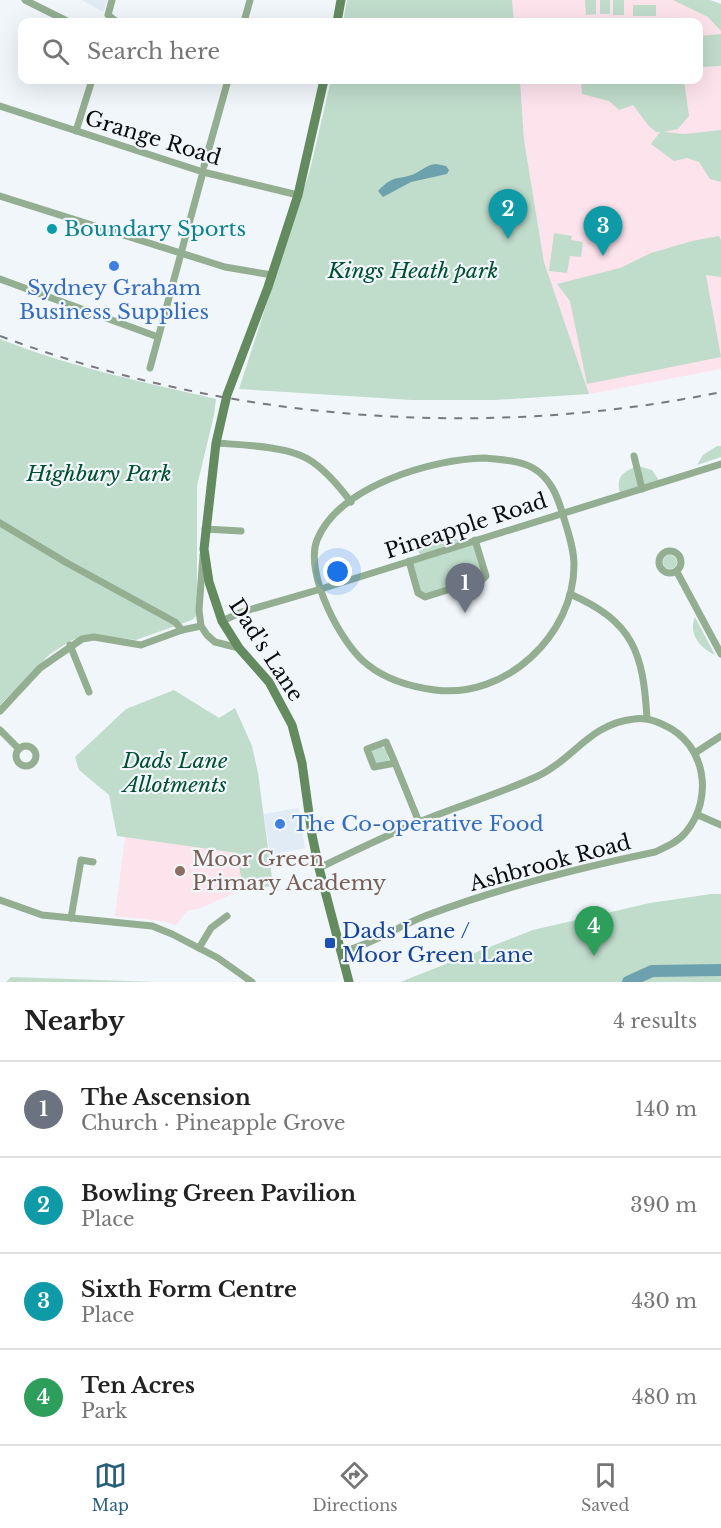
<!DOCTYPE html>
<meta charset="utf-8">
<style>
body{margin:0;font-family:"Libre Baskerville",serif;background:#f2f2f2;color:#222}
.you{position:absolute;left:338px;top:572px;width:21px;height:21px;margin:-15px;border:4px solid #fff;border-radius:50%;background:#1a73e8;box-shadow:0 0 0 9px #1a73e833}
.badge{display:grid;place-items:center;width:39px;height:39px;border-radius:50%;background:#295f7b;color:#fff;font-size:20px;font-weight:700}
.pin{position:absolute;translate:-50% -50px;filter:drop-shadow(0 2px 3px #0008)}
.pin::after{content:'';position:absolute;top:32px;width:21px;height:18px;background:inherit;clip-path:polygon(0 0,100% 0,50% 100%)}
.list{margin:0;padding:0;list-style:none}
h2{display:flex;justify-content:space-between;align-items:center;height:78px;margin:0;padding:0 24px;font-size:26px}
h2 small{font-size:20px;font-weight:400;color:#767676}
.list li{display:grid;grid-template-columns:39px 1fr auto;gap:18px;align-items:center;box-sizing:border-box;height:96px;padding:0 24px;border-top:2px solid #e0e0e0}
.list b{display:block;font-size:22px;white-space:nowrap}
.list p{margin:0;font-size:20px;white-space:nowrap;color:#767676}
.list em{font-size:20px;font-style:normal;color:#767676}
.icon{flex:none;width:33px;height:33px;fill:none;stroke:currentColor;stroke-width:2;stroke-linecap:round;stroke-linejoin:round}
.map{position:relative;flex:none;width:721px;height:982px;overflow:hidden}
.search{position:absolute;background:#fff;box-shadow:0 6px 24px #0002;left:18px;right:18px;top:18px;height:66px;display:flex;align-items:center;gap:15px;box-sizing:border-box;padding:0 21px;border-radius:12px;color:#767676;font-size:22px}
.sheet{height:462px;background:#fff}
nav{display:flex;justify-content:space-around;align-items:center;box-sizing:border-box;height:84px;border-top:2px solid #e0e0e0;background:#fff;font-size:16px;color:#767676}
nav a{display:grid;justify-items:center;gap:3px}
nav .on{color:#295f7b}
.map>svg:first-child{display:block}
</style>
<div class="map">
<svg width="721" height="982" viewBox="0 0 721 982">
<rect width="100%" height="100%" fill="#f0f6fa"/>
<!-- built -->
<g fill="#e0ebf5">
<path d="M82 0H108L103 12Z"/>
<path d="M298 808 305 848 270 855 264 814Z"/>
</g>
<!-- education -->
<g fill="#fde3ec">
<path d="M512 0H710L721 4V369L589 394 544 262 524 140 520 80H698V22H514Z"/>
<path d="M125 837 237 853 243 889 201 908 187 911 176 925 162 921 115 916Z"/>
</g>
<!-- green -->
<g fill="#c0dccb">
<path d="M347 0H512L514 22H343Z"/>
<path d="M585 0H596V14L586 15Z"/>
<rect x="600" y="0" width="10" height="14"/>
<rect x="613" y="0" width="11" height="15"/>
<path d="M673 0H710L721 4V31L708 17Z"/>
<rect x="633" y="5" width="23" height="11"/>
<path d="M668 19V22H588V20Z"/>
<path d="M721 34V66L699 67V36Z"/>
<path d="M331 80H520L524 140 544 262 589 394 496 400H412L239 389 310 170Z"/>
<path d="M581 80H684L689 116 678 129 664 132 684 134 721 130V182L710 179 699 162 687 158 674 161 651 144 660 132H656L648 125 633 105 619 110 609 101 582 94Z"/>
<path d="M554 233 572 236 571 240 583 242 581 257 570 256 567 273 549 271Z"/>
<path d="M719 236 721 240V277L706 275 721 357 587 384 570 301 557 284 620 268 651 253 692 241Z"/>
<path d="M0 339C70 367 143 382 216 399L214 415 197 486V615L192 620 136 640 91 634 72 640 50 654 0 705Z"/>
<path d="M717 446H721V457L697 465 703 455Z"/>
<path d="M638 466 652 470 660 482 644 487Z"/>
<path d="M635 467 640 487 620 494C616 478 621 473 635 467Z"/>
<path d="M437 535H447L465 543 421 556 418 551 422 545Z"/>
<path d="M475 542 485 576 425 595 419 591 411 563Z"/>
<circle cx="670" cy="562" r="7"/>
<path d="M695 617 715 655C700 648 688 634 695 617Z"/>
<path d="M174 690 219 718 235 708 252 746 258 773 273 886 243 889 237 853 117 836 109 795 79 770 75 757 126 709Z"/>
<path d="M382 747 386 749 389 760 376 764 371 751Z"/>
<path d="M711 894H721V982H400L533 930 650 903Z"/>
<path d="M11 977 156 982H6Z"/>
</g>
<!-- water -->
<path fill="#6da1ad" d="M436 164 446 166 449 170 447 174 411 182 383 197 378 191C396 172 399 182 418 172 425 168 427 165 436 164Z"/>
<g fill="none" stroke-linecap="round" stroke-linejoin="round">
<!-- river -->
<path stroke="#6da1ad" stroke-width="12" d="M628 982 652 971 721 970"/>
<!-- street -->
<g stroke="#93ae90" stroke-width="7">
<path d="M25 0 69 22"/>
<path d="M112 0 108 15 117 22"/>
<path d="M244 22 250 0"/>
<path d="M0 106 203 172 298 195"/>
<path d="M76 131 92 80"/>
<path d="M204 166 228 80"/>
<path d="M0 196 225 267 272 275"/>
<path d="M0 279 158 337"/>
<path d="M150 368 203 172"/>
<path d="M216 443C241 445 287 446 308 459 325 469 339 486 351 502"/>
<path d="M634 456 642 489"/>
<path d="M485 458C501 460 519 460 533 468 550 478 557 495 562 512 567 529 574 547 574 565 574 635 506 699 435 690 412 687 387 680 368 665 341 645 304 573 317 540 339 486 432 459 485 458Z"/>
<path d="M0 523 67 563 175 622 182 630"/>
<path d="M205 529 241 531"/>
<circle cx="670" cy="562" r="11"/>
<path d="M203 555 199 610 201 626 207 635 215 642 239 648"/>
<path d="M409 561 418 593 425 597 483 579 486 576 475 540"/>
<path d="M677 572 721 654"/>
<path d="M570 594C634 622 643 653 647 718"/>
<path d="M222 621 242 612 321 589 721 464"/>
<path d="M70 645 89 692"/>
<path d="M0 711 40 668 82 639 94 637 141 645 182 630 201 626"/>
<path d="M0 730 19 749"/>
<circle cx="26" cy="756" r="10"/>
<path d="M695 753 721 736"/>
<path d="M395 763 386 742 367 749 374 767 395 763 419 822"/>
<path d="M698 815 721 825"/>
<path d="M319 868C352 852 385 836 419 822 458 806 499 794 538 776 574 759 589 724 634 719 645 717 654 720 664 725 706 744 714 798 686 832 678 842 666 847 655 852 578 868 499 888 425 916 397 927 370 945 341 952"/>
<path d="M0 900 42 915 152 926 172 934 218 958 252 982"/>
<path d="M71 918 81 860 93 862"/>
<path d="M199 948 211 928 227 916"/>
</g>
<!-- secondary -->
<g stroke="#648b5f" stroke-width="9">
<path d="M337 22 341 0"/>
<path d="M324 80 298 195 268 287 227 395 216 443 204 549 209 582 222 621 239 648 269 682 292 725 302 763 312 835 319 868 349 982"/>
</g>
<!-- rail -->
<path stroke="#767a7d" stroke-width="2" stroke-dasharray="8 8" stroke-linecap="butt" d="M0 336C227 421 483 441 721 392"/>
</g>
<!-- markers -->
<circle fill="#0f9aa8" stroke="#f0f6fa" stroke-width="2" cx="52" cy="229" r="6"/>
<g fill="#3f7fe0" stroke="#f0f6fa" stroke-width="2">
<circle cx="114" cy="266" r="6"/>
<circle cx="280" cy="824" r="6"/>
</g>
<circle fill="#8d6e63" stroke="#f0f6fa" stroke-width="2" cx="180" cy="871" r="6"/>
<rect fill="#1a4fb4" stroke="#f0f6fa" stroke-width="2" x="324" y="937" width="12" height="12" rx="3"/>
<g text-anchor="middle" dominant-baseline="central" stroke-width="4.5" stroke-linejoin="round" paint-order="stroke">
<!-- street labels -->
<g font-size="21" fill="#0b0d0e" stroke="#f0f6fa">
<text transform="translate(153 138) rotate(17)">Grange Road</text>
<text transform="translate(466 526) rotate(-18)">Pineapple Road</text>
<text transform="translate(266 650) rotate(57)">Dad's Lane</text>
<text transform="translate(550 863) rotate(-15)">Ashbrook Road</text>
</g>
<!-- culture labels -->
<g font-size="21" fill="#0d838f" stroke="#f0f6fa" text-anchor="start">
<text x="64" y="229">Boundary Sports</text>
</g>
<!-- park labels -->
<g font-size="21" font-style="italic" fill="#004f30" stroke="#f0f6fa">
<text x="413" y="271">Kings Heath park</text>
<text x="99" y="474">Highbury Park</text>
<text x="175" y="761">Dads Lane<tspan x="175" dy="24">Allotments</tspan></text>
</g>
<!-- shop labels -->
<g font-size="21" fill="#366cbe" stroke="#f0f6fa">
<text x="114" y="288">Sydney Graham<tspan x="114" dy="24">Business Supplies</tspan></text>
<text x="292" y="824" text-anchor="start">The Co-operative Food</text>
</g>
<!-- education labels -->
<g font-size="21" fill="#785e54" stroke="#f0f6fa" text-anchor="start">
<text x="192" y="859">Moor Green<tspan x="192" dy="24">Primary Academy</tspan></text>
</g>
<!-- transit labels -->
<g font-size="21" fill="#164399" stroke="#f0f6fa" text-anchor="start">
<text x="342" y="931">Dads Lane /<tspan x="342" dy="24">Moor Green Lane</tspan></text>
</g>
</g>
</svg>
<div class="you"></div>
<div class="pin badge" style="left:465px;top:613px;background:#6b7280">1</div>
<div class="pin badge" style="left:508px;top:239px;background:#0f9aa8">2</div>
<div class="pin badge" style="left:603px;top:256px;background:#0f9aa8">3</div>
<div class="pin badge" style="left:594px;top:956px;background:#2e9e5b">4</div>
<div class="search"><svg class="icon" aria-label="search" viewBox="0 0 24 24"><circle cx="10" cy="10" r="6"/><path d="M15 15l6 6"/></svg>Search here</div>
</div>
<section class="sheet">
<h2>Nearby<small>4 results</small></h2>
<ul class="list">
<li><span class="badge" style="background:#6b7280">1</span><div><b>The Ascension</b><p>Church · Pineapple Grove</p></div><em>140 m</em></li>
<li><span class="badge" style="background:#0f9aa8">2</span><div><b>Bowling Green Pavilion</b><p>Place</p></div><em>390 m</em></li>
<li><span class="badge" style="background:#0f9aa8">3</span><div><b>Sixth Form Centre</b><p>Place</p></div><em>430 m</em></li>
<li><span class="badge" style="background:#2e9e5b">4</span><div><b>Ten Acres</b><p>Park</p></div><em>480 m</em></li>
</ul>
</section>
<nav>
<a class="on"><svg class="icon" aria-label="map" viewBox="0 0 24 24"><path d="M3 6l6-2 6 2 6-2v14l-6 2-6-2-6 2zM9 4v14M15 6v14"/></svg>Map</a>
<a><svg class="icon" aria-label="directions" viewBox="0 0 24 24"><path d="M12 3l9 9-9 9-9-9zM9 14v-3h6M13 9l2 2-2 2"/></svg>Directions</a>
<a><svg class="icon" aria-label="saved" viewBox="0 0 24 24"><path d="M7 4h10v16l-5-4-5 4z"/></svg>Saved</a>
</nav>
